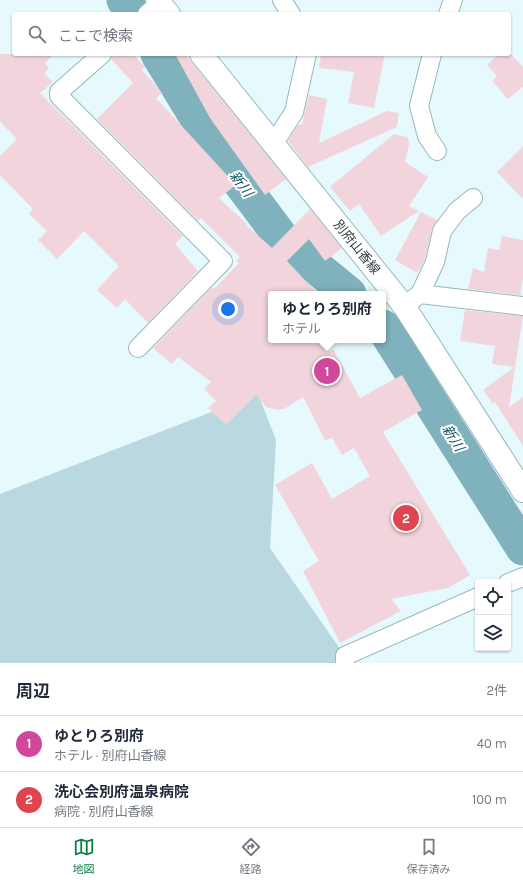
<!DOCTYPE html>
<html lang="ja">
<meta charset="utf-8">
<style>
body{margin:0;font-family:Karla,"Noto Sans JP",sans-serif;background:#f2f2f3;color:#1f2937}
.controls{position:absolute;right:12px;bottom:12px;display:grid;overflow:hidden;border-radius:4px;box-shadow:0 1px 3px #0004}
.controls button{width:36px;height:36px;display:grid;place-items:center;padding:0;border:0;border-bottom:1px solid #e0e1e3;background:#fff;color:#1f2937;font:20px sans-serif}
.you{position:absolute;left:228px;top:309px;width:14px;height:14px;margin:-10px;border:3px solid #fff;border-radius:50%;background:#1a73e8;box-shadow:0 0 0 6px #1a73e833}
.badge{display:grid;place-items:center;width:26px;height:26px;border-radius:50%;background:#0b8043;color:#fff;font-size:13px;font-weight:700}
.pin{position:absolute;translate:-50% -50%;border:2px solid #fff;box-shadow:0 1px 4px #0006}
.popup{position:absolute;left:268px;top:291px;width:118px;height:52px;box-sizing:border-box;display:grid;place-content:center;border-radius:4px;background:#fff;filter:drop-shadow(0 1px 3px #0005);font-size:13px;white-space:nowrap;color:#747a83}
.popup b{font-size:15px;color:#1f2937}
.popup::after{content:'';position:absolute;left:50%;top:100%;margin-left:-8px;border:8px solid transparent;border-top-color:#fff}
.list{margin:0;padding:0;list-style:none}
h2{display:flex;justify-content:space-between;align-items:center;height:52px;margin:0;padding:0 16px;font-size:17px}
h2 small{font-size:13px;font-weight:400;color:#747a83}
.list li{display:grid;grid-template-columns:26px 1fr auto;gap:12px;align-items:center;box-sizing:border-box;height:56px;padding:0 16px;border-top:1px solid #e0e1e3}
.list b{display:block;font-size:15px;white-space:nowrap}
.list p{margin:0;font-size:13px;white-space:nowrap;color:#747a83}
.list em{font-size:13px;font-style:normal;color:#747a83}
.icon{flex:none;width:22px;height:22px;fill:none;stroke:currentColor;stroke-width:2;stroke-linecap:round;stroke-linejoin:round}
.map{position:relative;flex:none;width:523px;height:663px;overflow:hidden}
.search{position:absolute;background:#fff;box-shadow:0 1px 3px #0004;left:12px;right:12px;top:12px;height:44px;display:flex;align-items:center;gap:10px;box-sizing:border-box;padding:0 14px;border-radius:4px;color:#747a83;font-size:15px}
.sheet{height:164px;background:#fff}
nav{display:flex;justify-content:space-around;align-items:center;box-sizing:border-box;height:56px;border-top:1px solid #e0e1e3;background:#fff;font-size:11px;color:#747a83}
nav a{display:grid;justify-items:center;gap:2px}
nav .on{color:#0b8043}
.map>svg:first-child{display:block}
</style>
<div class="map">
<svg width="523" height="663" viewBox="0 0 523 663">
<rect width="100%" height="100%" fill="#e6f9fd"/>
<!-- green -->
<path fill="#b9d8df" d="M258 394 276 440 270 548 345 656V663H0V494Z"/>
<g fill="none" stroke-linecap="round" stroke-linejoin="round">
<!-- river -->
<g stroke="#80b2bd" stroke-width="35">
<path d="M124 0 133 14"/>
<path d="M158 54 221 157 284 241 349 294"/>
<path d="M383 327 523 548"/>
</g>
</g>
<!-- building -->
<g fill="#f2d5dc">
<path d="M0 54H54L45 63 49 68 44 73 53 82 40 93 183 236 175 244 198 271 148 323 125 299 117 308 97 290 119 266 84 231 57 259 38 240 47 231 29 214 33 209 0 175V156L17 139 0 122Z"/>
<path d="M112 54H133L145 67 142 70 162 93 156 98 236 185 219 198 247 224 246 225 272 248 310 209 342 248 325 261 309 239 287 261 318 294H271V340H318L330 352 333 349 360 398 402 375 422 410 383 432 470 575 448 588 391 599 401 611 340 643 303 571 319 561 275 485 312 463 332 499 370 476 354 448 342 455 332 438 325 440 303 397 284 409 278 410 266 407 256 395 226 425 208 408 216 401 204 389 211 382 178 357 172 364 153 348 212 287 214 289 239 263 236 261 240 257 201 218 198 221 97 119 133 83 111 59Z"/>
<path d="M175 54H185L190 60 286 179 265 195 210 118Z"/>
<path d="M321 54H385L374 108 348 103 354 72 319 68Z"/>
<path d="M499 54H511L523 67V87L508 99 492 81 497 76 487 65Z"/>
<path d="M309 95 327 99 319 143 387 111 399 113 397 127 308 167 288 141 298 125 302 124Z"/>
<path d="M394 134 408 137 409 144 405 162 428 177 409 206 419 211 381 236 359 204 350 211 330 187Z"/>
<path d="M523 146V199L497 172Z"/>
<path d="M421 212 437 220 432 229 425 259 417 273 395 260Z"/>
<path d="M502 236 523 240V279L520 295 468 289 473 268 484 272 488 248 499 250Z"/>
<path d="M465 310 523 316 509 407 523 397V446L495 402 493 404 483 390 514 367 492 364 495 346 460 341Z"/>
</g>
<g fill="none" stroke-linecap="round" stroke-linejoin="round">
<defs>
<g id="street">
<path d="M282 0 291 14"/>
<path d="M147 14 160 3"/>
<path d="M448 14 453 0"/>
<path d="M102 54 59 92V96L223 261 138 348"/>
<path d="M432 54 419 106 427 136 437 151"/>
<path d="M274 143 294 112 307 54"/>
<path d="M420 294 435 262 442 231 457 211 473 198"/>
<path d="M404 306 420 294 523 306"/>
<path d="M508 583 523 577"/>
<path d="M345 663V656L478 597"/>
</g>
<g id="secondary">
<path d="M157 0 169 14"/>
<path d="M201 54 404 306 523 491"/>
</g>
</defs>
<!-- street casing -->
<use href="#street" stroke="#99b7be" stroke-width="20"/>
<!-- secondary casing -->
<use href="#secondary" stroke="#99b7be" stroke-width="24"/>
<!-- street -->
<use href="#street" stroke="#fff" stroke-width="18"/>
<!-- secondary -->
<use href="#secondary" stroke="#fff" stroke-width="22"/>
</g>
<g text-anchor="middle" dominant-baseline="central" stroke-width="4" stroke-linejoin="round" paint-order="stroke">
<!-- street labels -->
<g font-size="13" fill="#334042" stroke="#fff">
<text transform="translate(357 247) rotate(51)">別府山香線</text>
</g>
<!-- water labels -->
<g font-size="14" font-style="italic" fill="#115864" stroke="#fff">
<text transform="translate(241 184) rotate(53)">新川</text>
<text transform="translate(453 438) rotate(58)">新川</text>
</g>
</g>
</svg>
<div class="controls">
<button><svg class="icon" aria-label="locate" viewBox="0 0 24 24"><circle cx="12" cy="12" r="6"/><path d="M12 2v4M12 18v4M2 12h4M18 12h4"/></svg></button>
<button><svg class="icon" aria-label="layers" viewBox="0 0 24 24"><path d="M12 4l9 5-9 5-9-5zM3 14l9 5 9-5"/></svg></button>
</div>
<div class="you"></div>
<div class="pin badge" style="left:327px;top:371px;background:#d1479c">1</div>
<div class="popup"><b>ゆとりろ別府</b>ホテル</div>
<div class="pin badge" style="left:406px;top:518px;background:#e0444e">2</div>
<div class="search"><svg class="icon" aria-label="search" viewBox="0 0 24 24"><circle cx="10" cy="10" r="6"/><path d="M15 15l6 6"/></svg>ここで検索</div>
</div>
<section class="sheet">
<h2>周辺<small>2件</small></h2>
<ul class="list">
<li><span class="badge" style="background:#d1479c">1</span><div><b>ゆとりろ別府</b><p>ホテル · 別府山香線</p></div><em>40 m</em></li>
<li><span class="badge" style="background:#e0444e">2</span><div><b>洗心会別府温泉病院</b><p>病院 · 別府山香線</p></div><em>100 m</em></li>
</ul>
</section>
<nav>
<a class="on"><svg class="icon" aria-label="map" viewBox="0 0 24 24"><path d="M3 6l6-2 6 2 6-2v14l-6 2-6-2-6 2zM9 4v14M15 6v14"/></svg>地図</a>
<a><svg class="icon" aria-label="directions" viewBox="0 0 24 24"><path d="M12 3l9 9-9 9-9-9zM9 14v-3h6M13 9l2 2-2 2"/></svg>経路</a>
<a><svg class="icon" aria-label="saved" viewBox="0 0 24 24"><path d="M7 4h10v16l-5-4-5 4z"/></svg>保存済み</a>
</nav>
